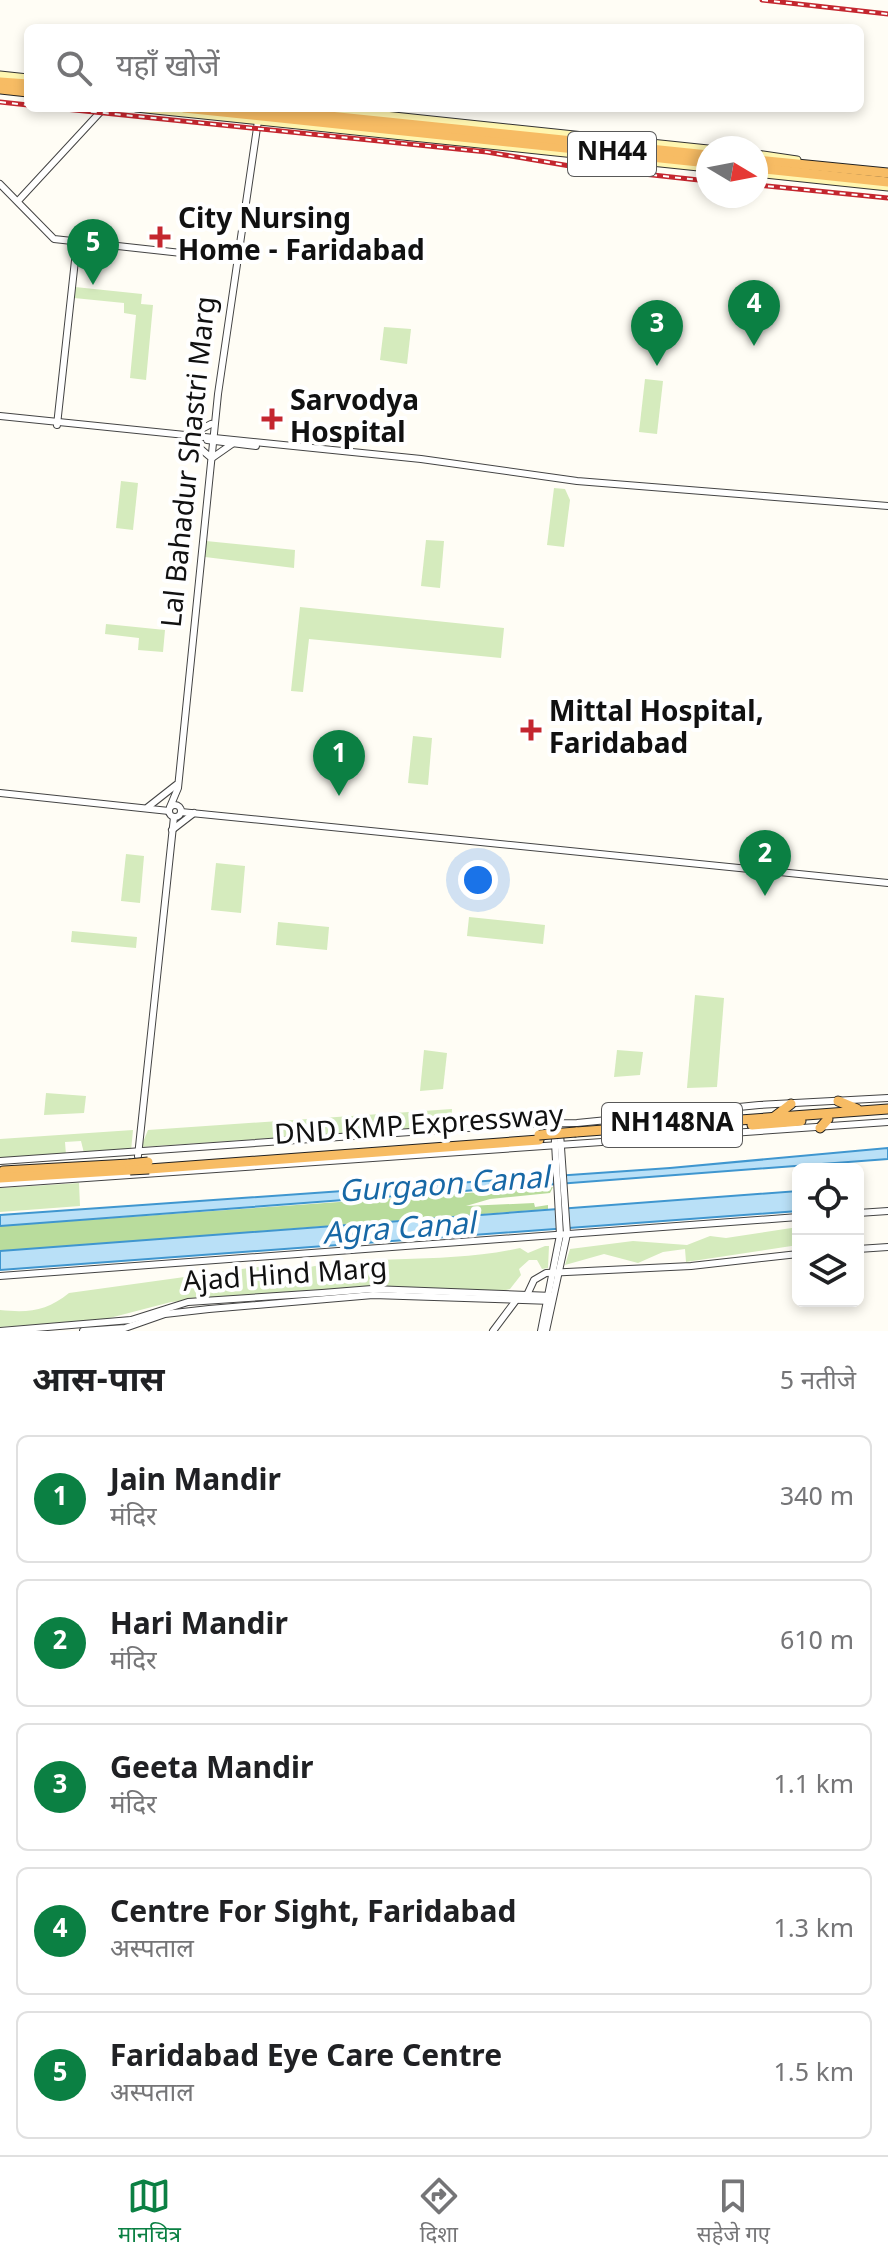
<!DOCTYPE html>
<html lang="hi">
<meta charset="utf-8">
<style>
body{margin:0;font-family:Georgia,"Noto Sans Devanagari",serif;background:#f2f2f2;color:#202124}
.controls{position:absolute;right:24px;bottom:24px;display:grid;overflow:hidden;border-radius:12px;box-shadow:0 4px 12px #0003}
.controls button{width:72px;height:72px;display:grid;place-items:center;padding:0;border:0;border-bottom:2px solid #e0e0e0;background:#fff;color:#202124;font:40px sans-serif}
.compass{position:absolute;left:696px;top:136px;width:72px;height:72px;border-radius:50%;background:#fff;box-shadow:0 4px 12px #0003;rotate:100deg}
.you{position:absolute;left:478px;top:880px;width:28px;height:28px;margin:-20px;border:6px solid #fff;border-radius:50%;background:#1a73e8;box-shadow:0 0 0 12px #1a73e833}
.badge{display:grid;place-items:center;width:52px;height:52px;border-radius:50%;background:#0b8043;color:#fff;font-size:26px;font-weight:700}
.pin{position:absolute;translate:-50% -66px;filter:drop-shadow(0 2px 4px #0008)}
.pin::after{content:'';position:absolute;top:42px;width:28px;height:24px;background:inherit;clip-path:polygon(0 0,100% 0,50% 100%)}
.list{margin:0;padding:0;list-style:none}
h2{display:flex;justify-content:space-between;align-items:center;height:104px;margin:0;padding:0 32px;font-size:34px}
h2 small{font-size:26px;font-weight:400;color:#757577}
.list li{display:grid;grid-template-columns:52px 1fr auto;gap:24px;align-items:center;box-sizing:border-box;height:128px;margin:0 16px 16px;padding:0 16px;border:2px solid #e0e0e0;border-radius:12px}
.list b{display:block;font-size:30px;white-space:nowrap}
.list p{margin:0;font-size:26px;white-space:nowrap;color:#757577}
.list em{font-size:26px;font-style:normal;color:#757577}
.icon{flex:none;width:44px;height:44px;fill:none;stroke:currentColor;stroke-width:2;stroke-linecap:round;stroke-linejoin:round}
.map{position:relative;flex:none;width:888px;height:1331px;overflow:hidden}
.search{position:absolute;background:#fff;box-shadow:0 4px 12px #0003;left:24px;right:24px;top:24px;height:88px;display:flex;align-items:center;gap:20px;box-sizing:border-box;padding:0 28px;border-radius:12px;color:#757577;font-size:30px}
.sheet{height:824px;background:#fff}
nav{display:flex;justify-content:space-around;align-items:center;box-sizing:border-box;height:112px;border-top:2px solid #e0e0e0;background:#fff;font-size:22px;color:#757577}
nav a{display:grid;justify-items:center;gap:4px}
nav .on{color:#0b8043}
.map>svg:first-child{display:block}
</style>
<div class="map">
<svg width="888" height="1331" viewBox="0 0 888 1331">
<rect width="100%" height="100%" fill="#fffdf5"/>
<!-- green -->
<g fill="#d5ebbd">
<path d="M75 287 142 294 141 304 153 305 146 380 130 378 136 315 124 313V303L74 298Z"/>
<path d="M384 327 411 329 407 364 380 360Z"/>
<path d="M645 379 663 381 657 434 639 432Z"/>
<path d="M121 481 138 483 133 530 116 528Z"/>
<path d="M554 488 565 489 570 500 564 547 547 545Z"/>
<path d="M426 540 444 541 440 588 421 586Z"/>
<path d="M206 541 295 550 294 568 205 557Z"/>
<path d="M300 607 504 628 501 658 309 639 303 692 291 691Z"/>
<path d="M106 624 165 630 163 652 138 650 139 638 105 634Z"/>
<path d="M413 736 432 738 428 785 408 783Z"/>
<path d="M126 854 144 856 140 903 121 901Z"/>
<path d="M216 863 245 866 241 913 211 910Z"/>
<path d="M469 917 545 925 543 944 467 936Z"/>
<path d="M278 922 329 927 327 950 276 945Z"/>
<path d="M72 931 137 937 136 948 71 942Z"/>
<path d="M695 995 724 998 717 1087 687 1088Z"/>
<path d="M424 1050 447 1053 443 1089 420 1091Z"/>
<path d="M617 1050 643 1052 640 1075 614 1077Z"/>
<path d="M46 1093 86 1096 84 1113 44 1115Z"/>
<path d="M452 1109 451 1126 141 1147 148 1130Z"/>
<path d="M133 1130 131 1151 84 1153 81 1141 65 1142 66 1155 0 1158V1139Z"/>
<path d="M79 1183 80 1206 0 1212V1188Z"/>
<path d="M798 1227V1245L686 1262 685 1249 663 1252 638 1263 604 1254 565 1265 570 1249 633 1241 687 1245 710 1236 726 1238Z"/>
<path d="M545 1246H549L548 1268 542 1269 537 1260H529L519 1269 521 1275 510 1289 502 1291 368 1287 321 1290 171 1302 102 1320 0 1327V1310C29 1313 47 1311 69 1293L264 1266 270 1277C353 1250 437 1267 520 1248L528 1253Z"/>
</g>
<!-- forest -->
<path fill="#b9dc9c" d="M553 1187 550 1193 490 1199 466 1206 534 1203 535 1207 548 1205V1209L0 1251V1226Z"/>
<!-- water -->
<g fill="#b9e0f7" stroke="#3f96cf" stroke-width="2">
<path d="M888 1148V1159L0 1226V1215L670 1168Z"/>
<path d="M798 1191V1211L0 1270V1251Z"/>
</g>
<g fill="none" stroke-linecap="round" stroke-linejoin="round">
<defs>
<g id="tertiary">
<path d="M0 184 54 239 236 259"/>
<path d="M18 201 104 108"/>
<path d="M0 416 421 459 577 481 888 506"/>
<path d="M57 425 77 242"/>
<path d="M194 433 211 424"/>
<path d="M188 438 209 456"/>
<path d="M207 440 256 446"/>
<path d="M212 458 232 444"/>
<path d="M0 793 169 811"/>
<circle cx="175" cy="811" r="6"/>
<path d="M148 807 176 785"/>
<path d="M170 807 178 788 218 394 258 121"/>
<path d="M181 812 888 883"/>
<path d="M172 830 194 813"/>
<path d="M138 1156 174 817"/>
<path d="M0 1161 524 1124 577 1123 759 1105 888 1098"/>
<path d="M0 1184 888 1122"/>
<path d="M858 1213 888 1211"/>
<path d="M858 1249 888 1247"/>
<path d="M0 1276 798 1217"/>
<path d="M527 1295 534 1280 546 1273 691 1266 798 1254"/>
<path d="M0 1331 131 1320 188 1302 322 1293 372 1289 553 1296"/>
<path d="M83 1331 125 1328 165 1314 209 1309 373 1295 552 1301"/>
<path d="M493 1331 517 1299"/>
<path d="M541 1331 560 1235 554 1124"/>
<path d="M546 1331 567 1234 560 1133"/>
</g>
<g id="secondary">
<path d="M0 75 28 78"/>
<path d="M136 108 708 168"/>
<path d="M318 108 708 149"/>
<path d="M756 154 797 160"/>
<path d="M756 173 888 187"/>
</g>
<g id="trunk">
<path d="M0 82 28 84"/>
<path d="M0 89 28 92"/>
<path d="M184 108 708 163"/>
<path d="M252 108 708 155"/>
<path d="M756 160 888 173"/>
<path d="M756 168 888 182"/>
<path d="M838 1101 857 1109"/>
<path d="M774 1117 791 1104"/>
<path d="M752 1125 801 1121"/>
<path d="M820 1128 828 1119"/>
<path d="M576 1132 888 1109"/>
<path d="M608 1136 649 1133"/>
<path d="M149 1169 539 1140"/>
<path d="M3 1171 129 1164"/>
<path d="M0 1178 130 1170"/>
</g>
</defs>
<!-- tertiary casing -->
<use href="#tertiary" stroke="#444" stroke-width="8"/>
<!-- secondary casing -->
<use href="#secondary" stroke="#333" stroke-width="9"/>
<!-- trunk casing -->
<use href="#trunk" stroke="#222" stroke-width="11"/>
<!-- tertiary -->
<use href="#tertiary" stroke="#fff" stroke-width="6"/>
<!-- secondary -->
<use href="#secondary" stroke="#fff6b0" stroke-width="7"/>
<!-- trunk -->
<use href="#trunk" stroke="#f7bc64" stroke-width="9"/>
<defs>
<g id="rail">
<path d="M762 0 888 14"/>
<path d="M0 102 28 105"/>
<path d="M55 108 487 152 570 166 708 181"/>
<path d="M756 185 888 198"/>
</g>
</defs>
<!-- rail casing -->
<use href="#rail" stroke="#c4262e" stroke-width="5"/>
<!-- rail -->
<use href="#rail" stroke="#fff" stroke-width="2" stroke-dasharray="6" stroke-linecap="butt"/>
<defs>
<g id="trunk-bridge">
<path d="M539 1135 576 1132"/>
<path d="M129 1164 148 1162"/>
<path d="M130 1170 149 1169"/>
</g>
</defs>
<!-- trunk-bridge casing -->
<use href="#trunk-bridge" stroke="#222" stroke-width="11" stroke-linecap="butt"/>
<!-- trunk-bridge -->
<use href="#trunk-bridge" stroke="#f7bc64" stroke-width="9"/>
</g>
<!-- markers -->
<g fill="#c4262e" stroke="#fff" stroke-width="3">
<path d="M156 225h8v8h8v8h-8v8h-8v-8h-8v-8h8z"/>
<path d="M268 407h8v8h8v8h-8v8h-8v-8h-8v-8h8z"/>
<path d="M527 718h8v8h8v8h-8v8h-8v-8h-8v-8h8z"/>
</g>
<g text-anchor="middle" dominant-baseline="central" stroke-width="8" stroke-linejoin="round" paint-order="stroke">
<!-- shield labels -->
<g fill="#fff" stroke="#585858" stroke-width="2">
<rect x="568" y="132" width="88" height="44" rx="6"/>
<rect x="602" y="1103" width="140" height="44" rx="6"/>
</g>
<g font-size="26" font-weight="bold" fill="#111">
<text x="612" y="154">NH44</text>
<text x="672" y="1125">NH148NA</text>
</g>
<!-- poi labels -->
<g font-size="28" font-weight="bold" fill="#111" stroke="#fff" text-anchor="start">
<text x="178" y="221">City Nursing<tspan x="178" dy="32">Home - Faridabad</tspan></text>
<text x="290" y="403">Sarvodya<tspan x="290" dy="32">Hospital</tspan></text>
<text x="549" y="714">Mittal Hospital,<tspan x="549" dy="32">Faridabad</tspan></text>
</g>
<!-- street labels -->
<g font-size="28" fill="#111" stroke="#fff">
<text transform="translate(191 462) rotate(-84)">Lal Bahadur Shastri Marg</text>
<text transform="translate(419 1127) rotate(-4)">DND KMP Expressway</text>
<text transform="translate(285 1277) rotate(-4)">Ajad Hind Marg</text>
</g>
<!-- water labels -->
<g font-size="30" font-style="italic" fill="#1768a6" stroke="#fff">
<text transform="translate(444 1187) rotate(-4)">Gurgaon Canal</text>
<text transform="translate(399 1231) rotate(-4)">Agra Canal</text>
</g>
</g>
</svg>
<div class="controls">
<button><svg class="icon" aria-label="locate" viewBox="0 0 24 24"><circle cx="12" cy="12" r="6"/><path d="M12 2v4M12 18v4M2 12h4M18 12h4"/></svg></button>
<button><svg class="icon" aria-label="layers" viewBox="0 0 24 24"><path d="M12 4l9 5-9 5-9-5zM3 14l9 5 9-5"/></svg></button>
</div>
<svg class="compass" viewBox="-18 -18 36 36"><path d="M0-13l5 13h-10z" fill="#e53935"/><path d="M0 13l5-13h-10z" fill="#757577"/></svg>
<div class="you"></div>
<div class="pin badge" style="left:339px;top:796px">1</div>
<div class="pin badge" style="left:765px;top:896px">2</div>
<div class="pin badge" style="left:657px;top:366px">3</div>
<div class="pin badge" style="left:754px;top:346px">4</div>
<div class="pin badge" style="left:93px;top:285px">5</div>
<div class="search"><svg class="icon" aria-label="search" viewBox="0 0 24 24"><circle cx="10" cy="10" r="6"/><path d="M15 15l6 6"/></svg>यहाँ खोजें</div>
</div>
<section class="sheet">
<h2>आस-पास<small>5 नतीजे</small></h2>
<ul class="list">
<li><span class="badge">1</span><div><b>Jain Mandir</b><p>मंदिर</p></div><em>340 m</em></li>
<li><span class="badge">2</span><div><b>Hari Mandir</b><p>मंदिर</p></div><em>610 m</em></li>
<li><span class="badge">3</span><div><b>Geeta Mandir</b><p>मंदिर</p></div><em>1.1 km</em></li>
<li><span class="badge">4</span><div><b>Centre For Sight, Faridabad</b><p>अस्पताल</p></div><em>1.3 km</em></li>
<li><span class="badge">5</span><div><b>Faridabad Eye Care Centre</b><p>अस्पताल</p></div><em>1.5 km</em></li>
</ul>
</section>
<nav>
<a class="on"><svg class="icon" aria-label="map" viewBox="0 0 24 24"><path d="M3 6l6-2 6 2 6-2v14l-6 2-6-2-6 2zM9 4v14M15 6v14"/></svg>मानचित्र</a>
<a><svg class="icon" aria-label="directions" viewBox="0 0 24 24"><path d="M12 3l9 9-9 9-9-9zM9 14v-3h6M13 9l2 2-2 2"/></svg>दिशा</a>
<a><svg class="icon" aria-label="saved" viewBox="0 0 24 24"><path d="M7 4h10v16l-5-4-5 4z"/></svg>सहेजे गए</a>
</nav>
